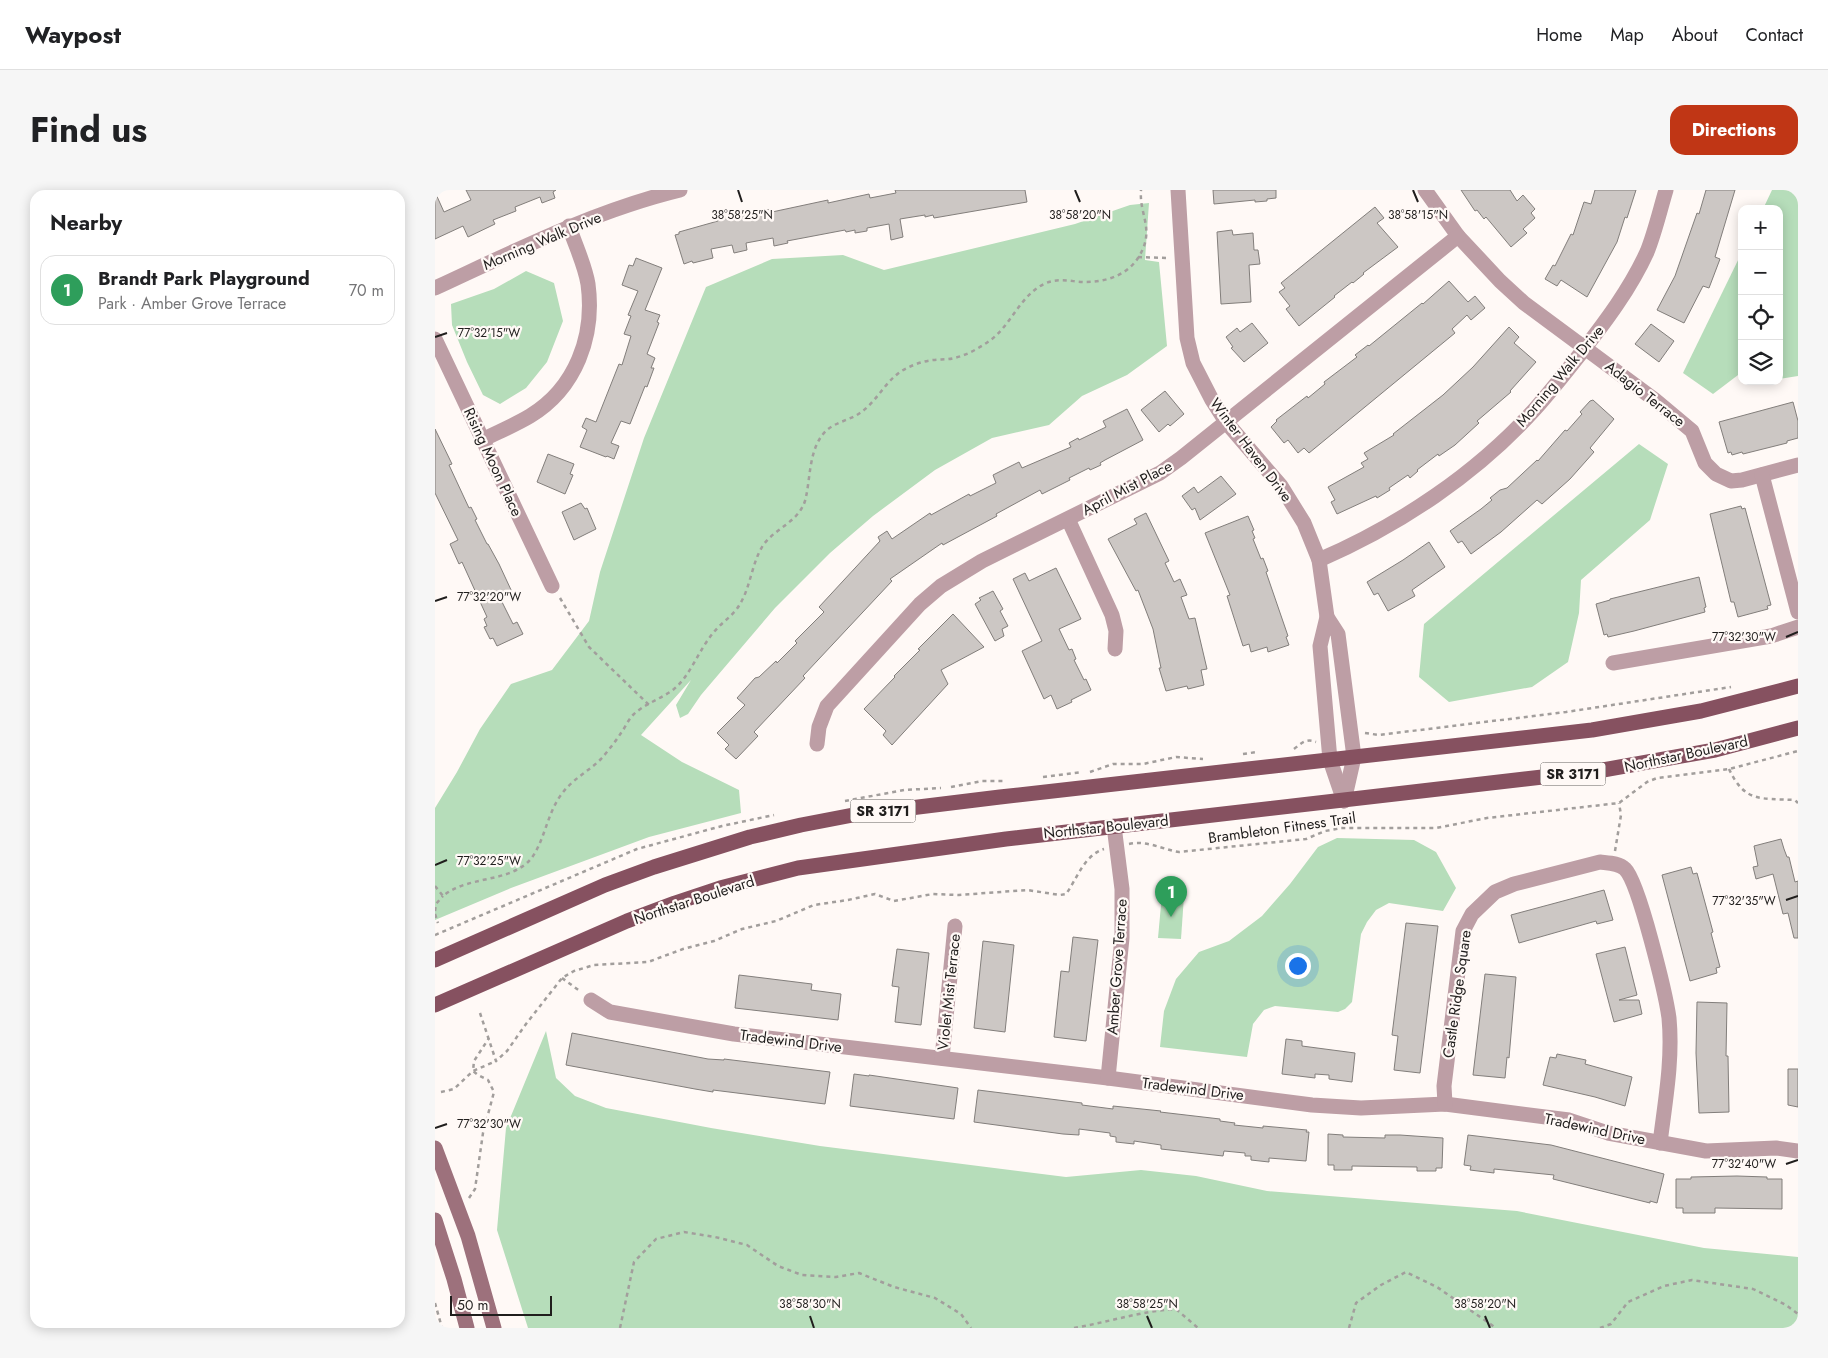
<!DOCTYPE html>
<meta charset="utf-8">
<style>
body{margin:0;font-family:Jost,sans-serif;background:#f6f6f6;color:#202124}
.controls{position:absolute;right:15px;top:15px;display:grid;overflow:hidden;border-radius:10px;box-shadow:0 2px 12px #0003}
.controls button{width:45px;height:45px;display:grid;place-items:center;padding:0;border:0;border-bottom:1px solid #e0e0e0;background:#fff;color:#202124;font:25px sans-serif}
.scale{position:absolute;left:15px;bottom:12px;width:102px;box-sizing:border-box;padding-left:5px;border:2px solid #201e1d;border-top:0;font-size:14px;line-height:18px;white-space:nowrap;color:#201e1d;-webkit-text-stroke:4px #fff9f6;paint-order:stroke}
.you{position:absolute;left:862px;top:775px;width:18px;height:18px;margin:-12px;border:4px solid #fff;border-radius:50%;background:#1a73e8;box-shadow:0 0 0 8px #1a73e833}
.badge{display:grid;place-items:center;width:32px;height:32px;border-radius:50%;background:#c03615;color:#fff;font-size:16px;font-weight:700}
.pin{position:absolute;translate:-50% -41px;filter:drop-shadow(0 1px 2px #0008)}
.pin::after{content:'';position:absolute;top:26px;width:18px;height:15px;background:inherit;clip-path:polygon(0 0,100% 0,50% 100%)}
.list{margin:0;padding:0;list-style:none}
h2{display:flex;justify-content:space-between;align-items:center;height:65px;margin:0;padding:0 20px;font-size:21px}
h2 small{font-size:16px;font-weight:400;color:#757577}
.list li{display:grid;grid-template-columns:32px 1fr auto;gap:15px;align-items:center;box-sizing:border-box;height:70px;margin:0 10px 10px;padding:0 10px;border:1px solid #e0e0e0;border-radius:15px}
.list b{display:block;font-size:19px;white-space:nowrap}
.list p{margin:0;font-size:16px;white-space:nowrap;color:#757577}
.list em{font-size:16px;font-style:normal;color:#757577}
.icon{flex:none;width:28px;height:28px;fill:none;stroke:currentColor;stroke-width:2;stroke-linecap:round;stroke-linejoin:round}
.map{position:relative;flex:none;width:1363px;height:1138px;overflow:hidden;border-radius:15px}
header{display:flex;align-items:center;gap:30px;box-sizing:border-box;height:70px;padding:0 25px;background:#fff;border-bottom:1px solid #e0e0e0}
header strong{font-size:24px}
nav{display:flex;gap:28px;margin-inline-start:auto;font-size:18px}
.intro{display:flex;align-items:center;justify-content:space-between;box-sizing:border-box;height:120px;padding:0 30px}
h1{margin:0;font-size:35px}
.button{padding:12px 22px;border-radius:15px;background:#c03615;color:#fff;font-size:18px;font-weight:700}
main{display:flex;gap:30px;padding:0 30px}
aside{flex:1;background:#fff;border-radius:15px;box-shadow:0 2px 12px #0003}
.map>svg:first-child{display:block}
</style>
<header>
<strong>Waypost</strong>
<nav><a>Home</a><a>Map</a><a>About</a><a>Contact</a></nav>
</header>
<div class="intro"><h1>Find us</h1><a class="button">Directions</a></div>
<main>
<aside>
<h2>Nearby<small></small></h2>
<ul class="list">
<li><span class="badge" style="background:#2e9e5b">1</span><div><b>Brandt Park Playground</b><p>Park · Amber Grove Terrace</p></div><em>70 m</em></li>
</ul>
</aside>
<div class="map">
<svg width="1363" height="1138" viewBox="0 0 1363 1138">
<rect width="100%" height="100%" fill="#fff9f6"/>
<!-- green -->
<g fill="#b6ddba">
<path d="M1337 0H1363V186L1344 189V138L1347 132 1344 136V19H1328Z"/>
<path d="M714 13 710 70 724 72 732 156 692 185 647 206 614 235 557 248 500 280 438 326 395 363 340 418 266 505 253 524 245 528 241 515 256 490 206 545 247 572 304 600 306 623 214 647 76 698 0 730V618L22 582 45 539 76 494 117 480 154 431 165 382 209 248 271 97 337 69 408 65 449 80 640 34 695 15Z"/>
<path d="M1307 62V182L1278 204 1248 183Z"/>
<path d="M91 81 119 93 128 131 112 172 91 198 65 214 48 205 32 172 17 135 16 114 59 99Z"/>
<path d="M1204 254 1233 274 1215 330 1146 390 1144 423 1133 472 1097 497 1014 512 984 487 989 434Z"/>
<path d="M902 648 979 650 1001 662 1021 698 1008 721 954 713 941 720 932 732 926 744 917 812 910 819 903 822 840 816 829 820 818 834 812 867 725 857 729 821 741 789 764 762 794 751 827 726 855 694 883 657Z"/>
<path d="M727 704 749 706 746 749 723 748Z"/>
<path d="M111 841 121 888 140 906 171 918 276 938 385 956 631 987 706 980 761 986 832 1001 1082 1021 1269 1058 1363 1067V1138H93L62 1040 71 938Z"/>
</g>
<!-- building -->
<g fill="#ccc7c4" stroke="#827e7b">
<path d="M31 0H121L118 2 120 8 107 13 105 7 80 17 81 21 58 30 60 34 33 47 28 36 0 49V2L9 22 36 10Z"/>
<path d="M460 0H590L592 12 499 28 498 25 490 27V25L465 29 468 47 456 50 454 34 432 38V41L420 43V40L411 42 410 40 352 51 353 53 339 56 338 48 311 53 312 60 299 63 297 55 276 59 278 68 258 73 257 71 249 74 240 45 244 44V42L283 31V28L337 19V22L393 10V13L434 4 435 8 461 3Z"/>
<path d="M778 0H841V8L832 9V11L820 12V10L779 14Z"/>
<path d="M1026 0H1075L1082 11 1088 5 1100 19 1096 23 1100 28 1088 39 1092 43 1076 57 1051 27 1049 29 1042 20 1040 21Z"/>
<path d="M1160 0H1201L1192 28 1190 27 1182 52 1152 107 1126 90 1122 96 1110 89 1118 75 1120 76 1136 44 1138 45 1149 12 1156 14Z"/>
<path d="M1271 0H1300L1280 67 1285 69 1274 98 1268 96 1249 133 1222 120 1240 86 1262 23 1264 24Z"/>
<path d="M940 17 949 28 942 33 963 57 928 83 929 84 918 93 917 92 899 106 900 107 864 136 851 119 855 116 844 102 850 98 846 93Z"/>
<path d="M797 40 798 45 818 43 819 60H823L825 74 814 75 816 112 786 114 782 42Z"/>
<path d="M201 68 227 78 210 120 225 125 222 132 224 133 212 164 220 168 216 178H219L212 197 210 196 195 234 186 231 176 253 184 256 179 269 172 266 171 267 145 257 152 240 147 237 151 228 161 232 184 174 187 175 196 146 189 144 196 126 193 125 203 101 187 95 194 75 198 76Z"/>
<path d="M1014 91 1033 112 1040 106 1050 118 1036 130 1032 125 1017 139 1020 143 874 263 869 258 863 263 853 250 849 253 836 237 842 231 841 230 872 206 873 208 890 194 889 192 922 167 920 165 933 155 934 156 987 113 988 114Z"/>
<path d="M817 133 833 153 809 172 796 158 798 157 791 147 802 138 805 142Z"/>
<path d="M1216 134 1239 151 1224 172 1200 154Z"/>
<path d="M1074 137 1084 147 1079 153 1101 172 1075 201 1076 202 1042 231 1044 233 1020 255 1004 266 1003 264 982 280 983 281 975 288 973 285 954 298 955 300 942 308 941 306 902 324 896 312 900 310 893 297 929 277 926 273 933 269 929 263 959 245 958 244 1008 205 1038 177Z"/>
<path d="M730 201 749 224 735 236 733 234 724 242 706 220Z"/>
<path d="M1158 210 1179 229 1155 258 1159 262 1135 289 1107 314 1102 310 1066 342 1036 364 1027 351 1023 353 1015 341 1046 319 1057 310 1055 308 1065 300 1072 298 1102 270 1103 271 1130 240 1132 241 1147 224 1145 222 1155 211Z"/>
<path d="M1358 212 1363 231V248L1352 251V253L1308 264 1307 262 1297 265 1296 262 1293 263 1284 232Z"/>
<path d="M692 219 708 250 670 270 665 273 666 275 655 280 654 278 634 288 635 290 607 304 605 300 561 324 562 326 508 355 507 353 455 389 457 391 368 486 370 488 319 542 323 546 301 569 290 559 294 555 282 543 310 515 302 508 320 488 324 487 341 471 342 473 362 453 360 451 389 422 384 417 445 351 443 347 452 341 457 349 495 323 496 325 534 304 535 306 561 293 558 285 584 272 587 278 636 257 634 253 643 248 644 250 671 237 668 231Z"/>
<path d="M0 239 17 274 14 275 34 318 36 317 42 329 40 330 52 354H53L64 374 77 402 65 408 78 434 82 432 88 444 62 456 58 448 55 449 49 437 52 436 49 429 52 427 27 372 24 374 15 354 23 350 0 303Z"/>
<path d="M113 264 139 274 135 284 138 285 130 304 102 292Z"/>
<path d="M786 286 801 304 765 330 760 318 757 320 747 306 759 297 763 303Z"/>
<path d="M146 313 150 319 152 318 161 339 139 350 127 322Z"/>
<path d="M1306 316 1307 319 1310 318 1336 415 1332 416 1333 419 1303 427 1299 412H1296L1275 324Z"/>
<path d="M711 323 734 371 730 373 739 392 745 389 752 405 746 407 754 429 760 428 772 479 766 480 769 495 753 499 752 496 731 501 724 478H726L718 439 703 400 701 401 673 349 702 334 699 329Z"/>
<path d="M813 326 819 340 817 341 820 348 818 349 826 369 828 368 833 381 831 382 853 446 851 447 854 455 833 462 832 457 816 462 814 454 808 456 792 406 795 405 770 343Z"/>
<path d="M994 352 1010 377 977 400 980 406 953 421 943 403 939 405 932 392 968 370Z"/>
<path d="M621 378 646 429 624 439 634 460 637 459 641 469 639 470 649 490 651 489 656 500 636 510 637 512 622 519 616 505 609 509 587 461 607 451 578 389 590 383 594 391Z"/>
<path d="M1264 387 1271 417 1269 418 1270 422 1199 441 1173 447 1172 444 1169 445 1161 414 1175 410V409Z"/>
<path d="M558 401 568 419 565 421 573 436 567 439 569 446 560 451 540 414 546 410 544 408Z"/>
<path d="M518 424 549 457 506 480 513 494 457 555 448 545 451 541 429 519 460 487 459 486 485 460 483 459Z"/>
<path d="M1346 649 1349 659 1352 667H1354L1360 692 1363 691V748H1359L1353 723 1348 724 1338 684 1321 689 1318 677 1323 676 1319 656Z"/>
<path d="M1256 677 1258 684 1262 683 1278 742 1276 743 1285 777 1281 778 1282 783 1255 791 1227 685Z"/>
<path d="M1169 700 1178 730 1162 734 1161 731 1084 753 1076 725Z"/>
<path d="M971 733 1003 736 985 883 959 880 963 846 957 845Z"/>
<path d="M638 747 663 750 651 851 619 847 626 781 634 782Z"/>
<path d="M548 751 579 755 570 842 539 838Z"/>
<path d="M1190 757 1202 805 1184 810H1204L1207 824 1179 832 1161 764Z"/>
<path d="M462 759 494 763 486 835 460 832 464 797 457 796Z"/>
<path d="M1050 784 1081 787 1074 868 1072 867 1070 888 1038 885Z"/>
<path d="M304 785 377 794 376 800 406 804 403 830 300 818Z"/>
<path d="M1262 812 1292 813 1291 866H1293L1294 922 1264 923 1261 863Z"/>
<path d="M137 843 273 869 289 870V869L395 882 390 914 278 900V902L260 899 131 875Z"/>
<path d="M851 849 867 851V856L920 863 917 892 894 889V885L880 884V888L847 884Z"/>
<path d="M1122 864 1151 870 1150 874 1197 887 1190 916 1160 907 1108 895 1115 867 1121 868Z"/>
<path d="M1353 879H1363V917L1353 915Z"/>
<path d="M419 884 434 886V885L523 898 519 929 415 916Z"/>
<path d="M543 900 647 913V915L678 919V916L726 921 725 922 785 929V931L800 933 799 935 828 938V936L872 940 871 942H874L871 971 834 968V972L816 970V966H810V963L789 961 788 966 726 959V955L699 951V954L681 952V947L675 946V943L644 939V945L628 944 539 932Z"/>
<path d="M893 944 908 945V947L950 948V945H965L1008 948 1007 978H1001V981H982V977L917 976V980H899V975H893Z"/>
<path d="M1033 945 1116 955 1229 984 1222 1013 1215 1011V1013L1118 989 1119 985 1059 979V983L1035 980 1036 976 1029 975Z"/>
<path d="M1302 986 1332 987V989H1347V1019L1280 1018V1023H1248V1018H1241V989H1256V987Z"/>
</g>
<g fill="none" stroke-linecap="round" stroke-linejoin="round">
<!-- path -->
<g stroke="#a29e9c" stroke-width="2.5" stroke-dasharray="4 4" stroke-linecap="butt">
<path d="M703 67 734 68"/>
<path d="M125 408 154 457 214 515"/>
<path d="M930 543 944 545 1131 522 1296 497"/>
<path d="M859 559C867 553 871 548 881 552"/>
<path d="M808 564 822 562"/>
<path d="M1294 579C1310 613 1325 608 1360 610L1363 613"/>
<path d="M655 582 678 574H708L741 567 768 569"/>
<path d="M608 587 647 582"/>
<path d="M516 597 547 591H568"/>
<path d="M410 611 469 600 506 598"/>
<path d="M694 654C712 650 726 659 744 662L871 649 890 641 906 638H1001L1052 628 1184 613 1212 592 1222 588 1294 579 1363 561"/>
<path d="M1180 661 1186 625 1184 613"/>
<path d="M0 696 8 706C32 686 70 693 93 672 109 656 111 625 126 605 137 589 153 582 166 569 173 561 180 552 186 543 190 538 193 530 198 525 209 514 226 509 239 499 256 485 264 459 279 442 287 432 299 425 305 414 316 396 317 371 329 354 341 338 363 332 370 311 376 289 373 257 392 240 401 232 415 230 425 223 443 211 452 187 472 178 480 174 489 171 498 170 505 169 512 170 519 168 533 165 546 157 557 149 577 133 586 105 609 94 623 87 637 92 651 92 671 92 692 85 703 68 721 40 704 26 706 0"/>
<path d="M0 721 1 714 8 706"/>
<path d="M0 724 3 733"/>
<path d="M0 745 202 659 287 636 339 625"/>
<path d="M127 788 146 802"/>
<path d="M45 823 61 871 72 861 91 834 127 788 139 781 159 775 213 772 248 759 279 751 307 739 341 731 379 715 413 710 440 704 459 711 498 704 524 705 592 700 625 705 631 704C642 689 649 665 669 659"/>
<path d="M6 902 19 899 38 881 61 871"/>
<path d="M34 1008 40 999 48 943 59 902 53 890 43 885 38 881 39 871 54 848"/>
<path d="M0 1113 7 1138"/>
<path d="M185 1138 199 1072 221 1049 249 1042 280 1047 312 1055 343 1076 367 1085 401 1087 424 1083 459 1097 500 1108 526 1124 536 1138"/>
<path d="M639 1138C674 1132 706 1121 741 1119L763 1138"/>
<path d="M914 1138 921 1113 946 1095 971 1082 1002 1097 1061 1138"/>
<path d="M1165 1138 1176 1134 1193 1112 1229 1096 1257 1090 1318 1099 1351 1115 1363 1124"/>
</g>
<!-- street -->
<g stroke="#bd9ea5" stroke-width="15">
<path d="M743 0 752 148 758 173 777 210 791 232 846 296 869 333 884 370 892 427 885 456 895 570 909 611"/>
<path d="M990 0 1023 46 1065 91 1089 113 1220 210 1257 241 1270 273 1281 284 1296 291 1307 290 1363 275"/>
<path d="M0 98C80 61 159 21 245 0"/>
<path d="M0 149 117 396"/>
<path d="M47 250C63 242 80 235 95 226 141 198 160 146 153 94 150 75 140 55 134 36"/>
<path d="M1327 285 1363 422"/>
<path d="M633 329 677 425 681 441 680 459"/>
<path d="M884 370C965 335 1041 284 1100 219 1116 201 1131 182 1146 163 1171 131 1195 99 1212 62 1220 42 1225 20 1231 0"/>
<path d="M892 427 903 444 919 567 909 611"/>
<path d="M1178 473 1336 446 1363 437"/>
<path d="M382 554 384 537 392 516 485 414 506 396 547 371 725 283 746 268 1023 46"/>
<path d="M156 810 175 822 299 844 673 888 877 915 926 918 1010 914 1134 930 1173 943 1271 961 1341 958 1363 961"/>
<path d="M507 868 520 736"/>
<path d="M673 888 687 748V699L679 636"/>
<path d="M1010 914 1009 896 1028 741 1037 724 1060 702 1079 694 1165 672C1173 673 1184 673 1190 679 1204 692 1231 806 1234 828 1238 870 1230 912 1225 953"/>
</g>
<!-- secondary -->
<g stroke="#9d717c" stroke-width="15">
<path d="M0 958 33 1046 59 1138"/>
<path d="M0 1030 19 1089 32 1138"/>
</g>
<!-- primary -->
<g stroke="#865160" stroke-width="15">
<path d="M0 770 170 695 219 677 315 647 366 635 418 625 565 607 1157 540 1266 521 1363 496"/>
<path d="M0 815 192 731 240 713 285 698 363 678 571 649 1168 580 1280 560 1363 538"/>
</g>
</g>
<!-- ticks -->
<path fill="none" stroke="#201e1d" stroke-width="2" d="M303 0 307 12M640 0 645 12M978 0 983 12M0 147 12 143M0 411 12 407M1351 447 1363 442M0 675 12 670M1351 710 1363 706M0 938 12 934M1351 974 1363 970M375 1126 379 1138M712 1126 717 1138M1050 1126 1055 1138"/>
<g text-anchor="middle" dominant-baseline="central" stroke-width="4.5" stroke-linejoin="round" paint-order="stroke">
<!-- shield labels -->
<g fill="#fff9f6" stroke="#63605e" stroke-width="1">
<rect x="1105.5" y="572.5" width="65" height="23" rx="4"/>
<rect x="415.5" y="609.5" width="65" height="23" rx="4"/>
</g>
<g font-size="14" font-weight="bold" fill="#201e1d">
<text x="1138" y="584">SR 3171</text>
<text x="448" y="621">SR 3171</text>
</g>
<!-- street labels -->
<g font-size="15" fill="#201e1d" stroke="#fff9f6">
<text transform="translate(107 51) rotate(-23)">Morning Walk Drive</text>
<text transform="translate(1125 186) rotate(-50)">Morning Walk Drive</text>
<text transform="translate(1210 204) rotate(38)">Adagio Terrace</text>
<text transform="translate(816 260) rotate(53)">Winter Haven Drive</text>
<text transform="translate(58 272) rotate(65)">Rising Moon Place</text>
<text transform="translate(692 298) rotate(-28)">April Mist Place</text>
<text transform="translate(1251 564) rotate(-12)">Northstar Boulevard</text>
<text transform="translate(671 637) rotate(-6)">Northstar Boulevard</text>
<text transform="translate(847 638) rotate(-8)">Brambleton Fitness Trail</text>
<text transform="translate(259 710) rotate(-18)">Northstar Boulevard</text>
<text transform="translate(682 777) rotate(-86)">Amber Grove Terrace</text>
<text transform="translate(514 802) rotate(-84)">Violet Mist Terrace</text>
<text transform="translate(1022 804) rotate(-82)">Castle Ridge Square</text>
<text transform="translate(356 851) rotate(7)">Tradewind Drive</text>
<text transform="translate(758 899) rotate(7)">Tradewind Drive</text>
<text transform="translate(1160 939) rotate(12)">Tradewind Drive</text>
</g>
</g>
<g font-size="12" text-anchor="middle" fill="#201e1d" stroke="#fff9f6" stroke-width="4.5" stroke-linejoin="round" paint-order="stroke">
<text x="307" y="29">38°58'25"N</text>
<text x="645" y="29">38°58'20"N</text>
<text x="983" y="29">38°58'15"N</text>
<text x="54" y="147">77°32'15"W</text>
<text x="54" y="411">77°32'20"W</text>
<text x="1309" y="451">77°32'30"W</text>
<text x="54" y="675">77°32'25"W</text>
<text x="1309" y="715">77°32'35"W</text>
<text x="54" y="938">77°32'30"W</text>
<text x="1309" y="978">77°32'40"W</text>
<text x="375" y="1118">38°58'30"N</text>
<text x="712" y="1118">38°58'25"N</text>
<text x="1050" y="1118">38°58'20"N</text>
</g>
</svg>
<div class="controls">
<button>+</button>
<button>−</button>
<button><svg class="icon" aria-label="locate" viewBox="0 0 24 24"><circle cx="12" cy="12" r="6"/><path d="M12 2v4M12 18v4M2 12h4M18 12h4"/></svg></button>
<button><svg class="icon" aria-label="layers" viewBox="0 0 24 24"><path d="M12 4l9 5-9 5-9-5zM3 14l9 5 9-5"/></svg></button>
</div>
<div class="scale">50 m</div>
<div class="you"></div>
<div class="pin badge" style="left:736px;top:727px;background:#2e9e5b">1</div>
</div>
</main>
